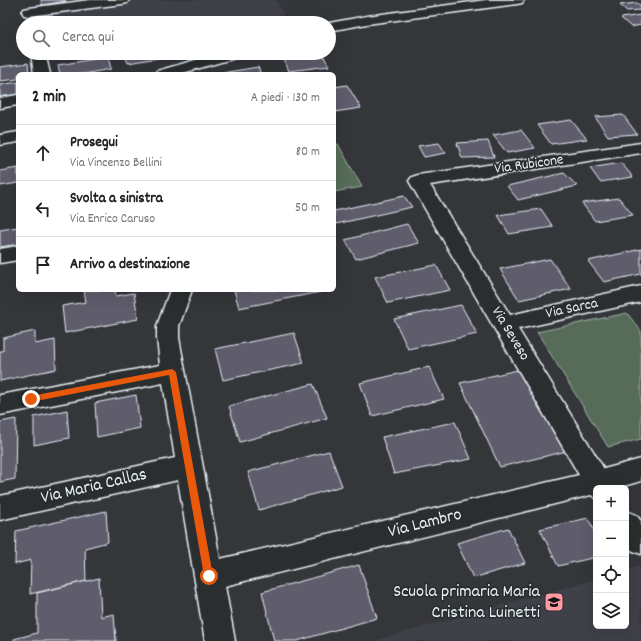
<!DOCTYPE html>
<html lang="it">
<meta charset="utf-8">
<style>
body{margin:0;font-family:Dekko,sans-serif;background:#f6f6f6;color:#202124}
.controls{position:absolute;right:12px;bottom:12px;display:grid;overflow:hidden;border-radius:6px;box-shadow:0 4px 16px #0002}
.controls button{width:36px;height:36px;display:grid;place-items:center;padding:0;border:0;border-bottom:1px solid #e0e0e0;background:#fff;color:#202124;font:20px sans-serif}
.stop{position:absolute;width:12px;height:12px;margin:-9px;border:3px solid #ea580c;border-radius:50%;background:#fff}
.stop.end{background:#ea580c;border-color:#fff;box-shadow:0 1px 4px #0008}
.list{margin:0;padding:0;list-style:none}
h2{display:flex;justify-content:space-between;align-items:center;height:52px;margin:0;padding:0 16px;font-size:17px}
h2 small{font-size:13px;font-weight:400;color:#757577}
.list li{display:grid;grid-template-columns:26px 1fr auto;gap:12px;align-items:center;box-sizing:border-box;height:56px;padding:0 16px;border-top:1px solid #e0e0e0}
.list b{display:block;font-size:15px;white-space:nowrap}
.list p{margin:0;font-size:13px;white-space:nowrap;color:#757577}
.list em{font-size:13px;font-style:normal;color:#757577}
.icon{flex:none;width:22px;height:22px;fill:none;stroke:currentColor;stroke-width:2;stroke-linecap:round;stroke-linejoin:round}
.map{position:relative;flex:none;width:641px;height:641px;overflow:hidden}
.search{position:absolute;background:#fff;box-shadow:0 4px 16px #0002;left:16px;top:16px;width:320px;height:44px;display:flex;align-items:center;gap:10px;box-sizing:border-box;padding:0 14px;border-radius:22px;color:#757577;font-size:15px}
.panel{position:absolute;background:#fff;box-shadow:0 4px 16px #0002;left:16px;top:72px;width:320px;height:220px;border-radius:6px}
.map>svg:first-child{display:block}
</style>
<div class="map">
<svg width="641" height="641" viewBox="0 0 641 641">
<rect width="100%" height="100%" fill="#34363a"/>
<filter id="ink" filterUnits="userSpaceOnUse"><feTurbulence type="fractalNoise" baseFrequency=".025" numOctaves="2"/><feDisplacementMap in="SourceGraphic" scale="8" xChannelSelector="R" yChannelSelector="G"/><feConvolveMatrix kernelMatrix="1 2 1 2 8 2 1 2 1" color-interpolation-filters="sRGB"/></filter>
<g filter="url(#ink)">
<!-- built -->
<g fill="#414149">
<path d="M132 0H276L284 15 240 23H37L35 13Z"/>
<path d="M641 566V641H373L596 579V626H626V570Z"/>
</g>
<!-- green -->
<g fill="#566c58" stroke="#9faea8">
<path d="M338 144 362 187 334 192V145Z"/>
<path d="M627 313 641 331V439L608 447 537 332Z"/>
</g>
<!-- building -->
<g fill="#5e5b6c" stroke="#e8f1f8">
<path d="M41 0H66V1L42 5Z"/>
<path d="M637 3 641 6V10L627 11 620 5Z"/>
<path d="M641 15V25L631 27 621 18Z"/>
<path d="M124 53H175L176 55 128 63Z"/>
<path d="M297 53H322L329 66 289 71 282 55Z"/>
<path d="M108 57 111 69 83 74H60L58 65Z"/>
<path d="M28 63 29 74H18V79L0 81V67Z"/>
<path d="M258 67 261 74H216Z"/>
<path d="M18 82V94L0 97V85Z"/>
<path d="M347 85 361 108 334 112V87Z"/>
<path d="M623 115 637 134 608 136 595 117Z"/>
<path d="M571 120 587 139 551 144 537 125Z"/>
<path d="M521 130 535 148 507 153 493 135Z"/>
<path d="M488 141 494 157 462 158 457 143Z"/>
<path d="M439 143 446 153 424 157 418 146Z"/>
<path d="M621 163 633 177 600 182 590 168Z"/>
<path d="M18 168V183L0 186V171Z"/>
<path d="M564 173 577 186 518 200 507 186Z"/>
<path d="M404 196 412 207 336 224 334 221V211Z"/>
<path d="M619 198 633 215 595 221 582 203Z"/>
<path d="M541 209 553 227 509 234 498 215Z"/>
<path d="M407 224 419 243 356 259 345 240Z"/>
<path d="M18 227V244L0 247V230Z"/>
<path d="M641 249V274L604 282 588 261Z"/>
<path d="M550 259 571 289 519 300 500 269Z"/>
<path d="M436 265 450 290 388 303 375 277Z"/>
<path d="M84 290H115L116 296 134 293 138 319 65 333 62 306 86 302Z"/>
<path d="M234 290H321V292L239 308Z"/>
<path d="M461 305 477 334 408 349 394 319Z"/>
<path d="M35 331V344L55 340 56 369 0 381V351H3V338Z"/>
<path d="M294 333 304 363 223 380 215 349Z"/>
<path d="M429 367 444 399 372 416 360 383Z"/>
<path d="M522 369 567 451 500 467 460 383Z"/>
<path d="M313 384 327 418 240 442 229 406Z"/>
<path d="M136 395 140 428 97 437 95 403Z"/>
<path d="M67 410 69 438 34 445V417Z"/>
<path d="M16 419 15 479 0 482V422Z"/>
<path d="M455 422 471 459 394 474 382 437Z"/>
<path d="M329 451 342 486 259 510 248 472Z"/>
<path d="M106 511 108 542 85 548 86 581 30 594 31 560 15 564 16 531Z"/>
<path d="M588 518 596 534V557L558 566 540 529Z"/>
<path d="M508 528 525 563 473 578 457 543Z"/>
<path d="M359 565 377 618 297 641H274L262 592Z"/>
<path d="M99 578 101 617 114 614 116 641H14V639L37 633V593Z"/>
</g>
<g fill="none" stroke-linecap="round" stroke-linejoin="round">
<defs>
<g id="minor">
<path d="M90 0H129L127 3 122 4 29 16 24 15 22 12 24 9 29 8Z"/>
<path d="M486 0H524L522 3 517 4 367 24 329 31V23L367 16Z"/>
<path d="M31 53H45L50 74H34Z"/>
<path d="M220 53H244L242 56 179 74H154L157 71Z"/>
<path d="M18 95V105L0 108V98Z"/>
<path d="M18 132V142L0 145V135Z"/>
<path d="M641 143V153L430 185 510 315 641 286V302L518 329 604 469 641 459V481L617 488H596V498L591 495 225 586 235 641H205L178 480 0 520V496L175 458 163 383 0 415V395L160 365 157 338V326L170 290H192L179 326V338L220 559 579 475 409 181 412 177 418 175Z"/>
<path d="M18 246V260L0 263V249Z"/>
<path d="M626 511 636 515 641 521V554L631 550 626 544Z"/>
</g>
</defs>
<!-- minor casing -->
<use href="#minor" stroke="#e8f1f8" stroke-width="3"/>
<!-- minor -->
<use href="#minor" fill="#2a2d2e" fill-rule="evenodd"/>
</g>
</g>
<!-- route -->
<path fill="#ea580c" d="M172 369 176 372 213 576 212 579 209 580 206 579 204 576 169 375 31 402 27 399 31 396Z"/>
<!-- icons -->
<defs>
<symbol id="school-square" viewBox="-11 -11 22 22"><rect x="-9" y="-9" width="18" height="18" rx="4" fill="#ff9aa2" stroke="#2a2d2e"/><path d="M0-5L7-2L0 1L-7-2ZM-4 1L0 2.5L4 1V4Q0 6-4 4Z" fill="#111"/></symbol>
</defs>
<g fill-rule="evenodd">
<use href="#school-square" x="543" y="591" width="22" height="22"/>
</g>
<g text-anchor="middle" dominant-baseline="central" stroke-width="3" stroke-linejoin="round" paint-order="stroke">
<!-- street labels -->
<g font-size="15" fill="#e8f1f8" stroke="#2a2d2e">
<text transform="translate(529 165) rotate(-8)">Via Rubicone</text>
<text transform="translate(572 309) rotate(-12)">Via Sarca</text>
<text transform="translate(510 334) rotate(59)">Via Seveso</text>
</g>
<!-- near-street labels -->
<g font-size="18" fill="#e8f1f8" stroke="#2a2d2e">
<text transform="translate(94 487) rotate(-13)">Via Maria Callas</text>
<text transform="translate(425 524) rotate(-14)">Via Lambro</text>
</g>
<!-- near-poi labels -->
<g font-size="18" fill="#e8f1f8" stroke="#2a2d2e" text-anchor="end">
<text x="540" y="592">Scuola primaria Maria<tspan x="540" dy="21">Cristina Luinetti</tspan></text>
</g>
</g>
</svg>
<div class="controls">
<button>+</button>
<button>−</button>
<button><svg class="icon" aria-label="locate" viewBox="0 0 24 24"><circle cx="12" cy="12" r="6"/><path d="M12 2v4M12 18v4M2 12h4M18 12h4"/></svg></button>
<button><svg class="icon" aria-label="layers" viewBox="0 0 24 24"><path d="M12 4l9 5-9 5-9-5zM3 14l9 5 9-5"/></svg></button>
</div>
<div class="stop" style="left:209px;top:576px"></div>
<div class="stop end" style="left:31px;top:399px"></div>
<div class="search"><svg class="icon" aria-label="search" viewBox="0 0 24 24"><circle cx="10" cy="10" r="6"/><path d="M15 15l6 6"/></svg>Cerca qui</div>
<section class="panel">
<h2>2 min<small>A piedi · 130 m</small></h2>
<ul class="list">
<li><svg class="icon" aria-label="ahead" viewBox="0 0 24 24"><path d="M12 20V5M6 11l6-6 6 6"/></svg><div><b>Prosegui</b><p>Via Vincenzo Bellini</p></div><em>80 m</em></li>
<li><svg class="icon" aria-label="left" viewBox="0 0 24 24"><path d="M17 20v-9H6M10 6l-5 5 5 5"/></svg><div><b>Svolta a sinistra</b><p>Via Enrico Caruso</p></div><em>50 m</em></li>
<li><svg class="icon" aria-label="arrive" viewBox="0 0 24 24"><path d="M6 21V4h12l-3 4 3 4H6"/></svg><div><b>Arrivo a destinazione</b></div></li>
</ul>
</section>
</div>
